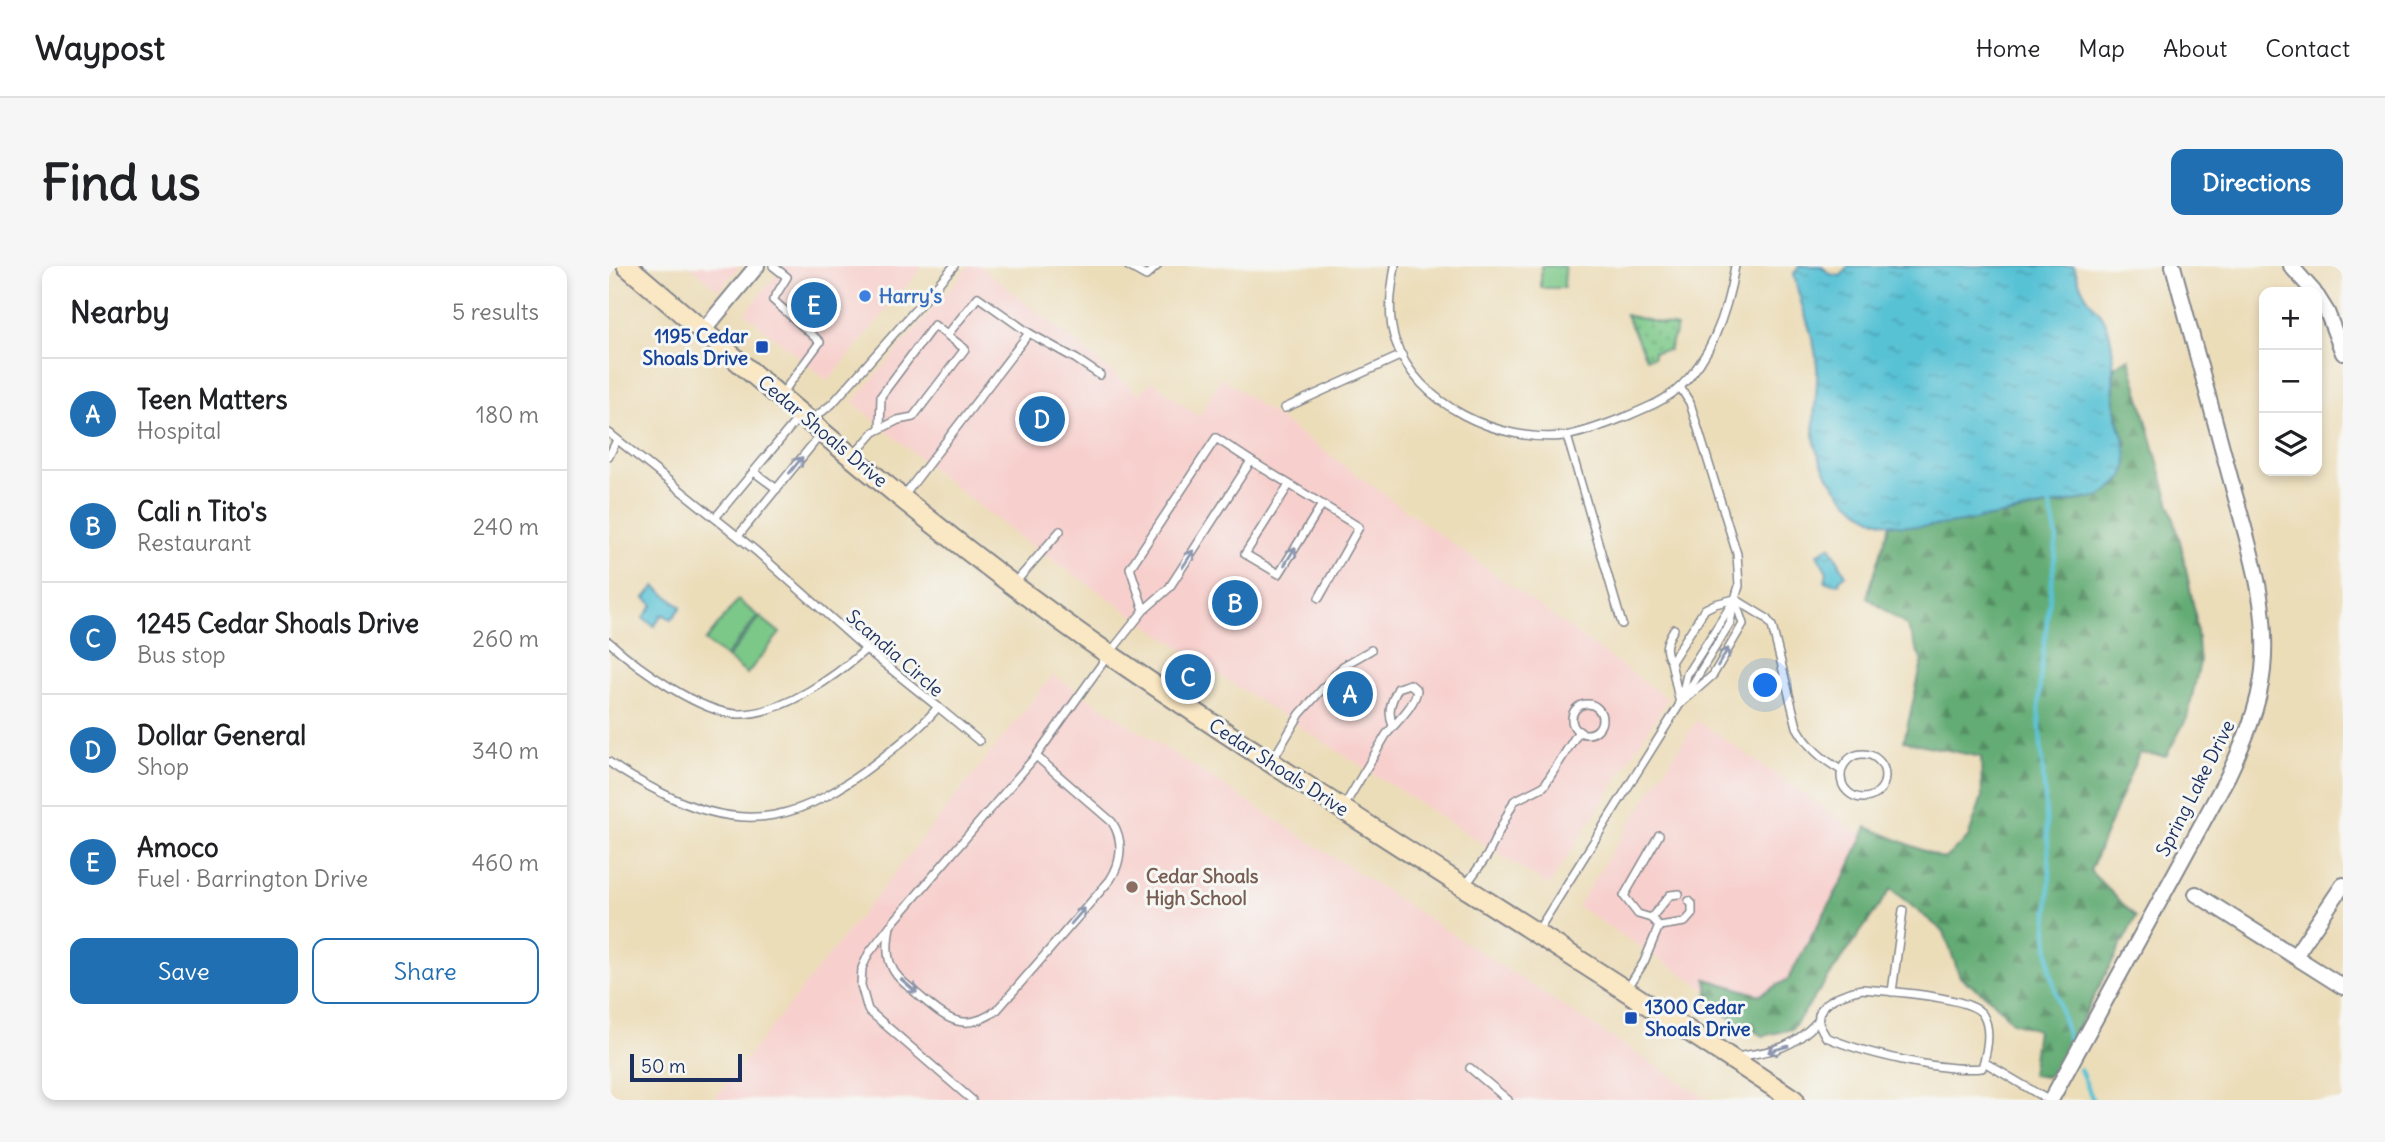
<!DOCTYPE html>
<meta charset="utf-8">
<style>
body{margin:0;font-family:Delius,sans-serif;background:#f6f6f6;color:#202124}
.controls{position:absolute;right:21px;top:21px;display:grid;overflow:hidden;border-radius:14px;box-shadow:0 4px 10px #0003}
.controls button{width:63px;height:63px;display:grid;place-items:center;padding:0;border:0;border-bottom:2px solid #e0e0e0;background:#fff;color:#202124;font:35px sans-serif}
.scale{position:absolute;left:21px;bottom:18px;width:112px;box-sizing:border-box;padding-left:7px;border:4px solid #1b2f5e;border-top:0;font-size:19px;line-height:24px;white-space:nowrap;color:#1b2f5e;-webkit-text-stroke:5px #f6f6f2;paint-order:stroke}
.you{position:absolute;left:1157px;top:420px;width:24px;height:24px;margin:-18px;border:5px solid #fff;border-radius:50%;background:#1a73e8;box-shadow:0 0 0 10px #1a73e833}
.badge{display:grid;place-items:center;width:46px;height:46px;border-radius:50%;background:#1f6fb2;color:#fff;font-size:23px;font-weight:700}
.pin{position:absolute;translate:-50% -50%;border:4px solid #fff;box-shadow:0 2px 7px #0006}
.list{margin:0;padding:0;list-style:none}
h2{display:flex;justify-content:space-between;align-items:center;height:91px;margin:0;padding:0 28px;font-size:30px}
h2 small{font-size:23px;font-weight:400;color:#757577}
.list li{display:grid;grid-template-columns:46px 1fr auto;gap:21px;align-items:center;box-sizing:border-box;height:112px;padding:0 28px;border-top:2px solid #e0e0e0}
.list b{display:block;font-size:26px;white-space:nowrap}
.list p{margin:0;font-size:23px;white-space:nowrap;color:#757577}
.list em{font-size:23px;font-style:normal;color:#757577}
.actions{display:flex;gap:14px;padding:21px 28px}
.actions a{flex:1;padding:16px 0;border:2px solid #1f6fb2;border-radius:14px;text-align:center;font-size:24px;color:#1f6fb2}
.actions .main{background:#1f6fb2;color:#fff}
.icon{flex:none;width:38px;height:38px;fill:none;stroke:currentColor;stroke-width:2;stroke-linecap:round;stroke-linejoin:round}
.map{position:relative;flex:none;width:1734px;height:834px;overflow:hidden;border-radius:14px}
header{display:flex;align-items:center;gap:42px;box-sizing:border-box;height:98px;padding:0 35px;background:#fff;border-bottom:2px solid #e0e0e0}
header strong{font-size:33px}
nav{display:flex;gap:38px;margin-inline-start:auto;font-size:24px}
.intro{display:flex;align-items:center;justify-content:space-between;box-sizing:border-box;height:168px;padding:0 42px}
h1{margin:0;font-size:49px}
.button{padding:18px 32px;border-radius:14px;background:#1f6fb2;color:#fff;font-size:24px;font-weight:700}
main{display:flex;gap:42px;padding:0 42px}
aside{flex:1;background:#fff;border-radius:14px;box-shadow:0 4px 10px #0003}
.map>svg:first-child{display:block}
</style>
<header>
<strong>Waypost</strong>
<nav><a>Home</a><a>Map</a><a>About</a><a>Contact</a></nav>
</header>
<div class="intro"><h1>Find us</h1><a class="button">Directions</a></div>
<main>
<aside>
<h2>Nearby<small>5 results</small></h2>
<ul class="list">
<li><span class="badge">A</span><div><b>Teen Matters</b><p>Hospital</p></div><em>180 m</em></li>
<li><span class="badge">B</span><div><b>Cali n Tito's</b><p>Restaurant</p></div><em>240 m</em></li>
<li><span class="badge">C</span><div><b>1245 Cedar Shoals Drive</b><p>Bus stop</p></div><em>260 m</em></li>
<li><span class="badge">D</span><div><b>Dollar General</b><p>Shop</p></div><em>340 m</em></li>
<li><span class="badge">E</span><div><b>Amoco</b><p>Fuel · Barrington Drive</p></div><em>460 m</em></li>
</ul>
<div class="actions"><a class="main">Save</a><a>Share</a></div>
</aside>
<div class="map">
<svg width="1734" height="834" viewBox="0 0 1734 834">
<defs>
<pattern id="green-dots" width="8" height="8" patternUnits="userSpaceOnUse" patternTransform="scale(1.75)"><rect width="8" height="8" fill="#7bc888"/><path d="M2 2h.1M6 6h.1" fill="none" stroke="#64a372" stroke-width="1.8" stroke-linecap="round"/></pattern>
<pattern id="forest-firs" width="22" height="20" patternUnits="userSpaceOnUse" patternTransform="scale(1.75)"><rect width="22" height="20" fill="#64ac74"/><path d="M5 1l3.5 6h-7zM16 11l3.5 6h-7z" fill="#528c62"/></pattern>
<pattern id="water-ripples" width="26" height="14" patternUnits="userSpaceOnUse" patternTransform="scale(1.75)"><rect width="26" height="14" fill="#59c2d5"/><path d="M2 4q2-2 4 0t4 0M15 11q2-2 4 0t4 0" fill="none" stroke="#499eb0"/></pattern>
</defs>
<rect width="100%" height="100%" fill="#f6f6f2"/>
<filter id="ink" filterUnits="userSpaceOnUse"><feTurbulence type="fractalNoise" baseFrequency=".0143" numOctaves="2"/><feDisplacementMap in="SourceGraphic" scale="14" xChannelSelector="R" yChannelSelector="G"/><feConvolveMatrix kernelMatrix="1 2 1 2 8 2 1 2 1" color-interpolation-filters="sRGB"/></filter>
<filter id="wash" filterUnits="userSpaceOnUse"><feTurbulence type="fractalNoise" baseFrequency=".00686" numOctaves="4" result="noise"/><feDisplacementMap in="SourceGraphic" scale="28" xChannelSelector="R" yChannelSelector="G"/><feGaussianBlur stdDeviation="1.57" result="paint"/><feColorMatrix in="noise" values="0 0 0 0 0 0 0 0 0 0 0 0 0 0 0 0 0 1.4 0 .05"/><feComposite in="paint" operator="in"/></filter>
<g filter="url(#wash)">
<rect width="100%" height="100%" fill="#ecddb9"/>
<!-- built -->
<g fill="#f7d0cd">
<path d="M82 0H131L110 24Z"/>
<path d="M175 0H314L219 115 136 47Z"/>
<path d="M360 0H371L530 128 543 115 590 151 612 111 1059 433 940 620 627 420 410 271 339 216 244 136Z"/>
<path d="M444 409 1099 834H104Z"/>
<path d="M1088 454 1286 591 1169 770 968 640Z"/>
</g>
<!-- green -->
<path fill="url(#green-dots)" stroke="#4b7c73" stroke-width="2" d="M1017 49 1068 61 1060 84 1045 86V91L1037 92Z"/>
<!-- forest -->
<path fill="url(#forest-firs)" stroke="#406e69" stroke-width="2" d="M1520 92 1572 279 1586 347 1591 396 1578 452 1557 490 1530 487 1481 605 1527 651 1449 799 1437 811 1422 809 1428 764 1403 756 1384 735 1351 711 1335 666 1282 623 1183 763 1154 770 1128 757 1100 736 1097 713 1151 729 1179 713 1237 608 1258 561 1335 593 1359 572 1373 531 1372 491 1295 475 1313 396 1298 360 1258 331 1281 258C1352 261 1422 243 1492 230L1518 178C1506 151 1503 129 1506 100Z"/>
<!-- pitch -->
<g fill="#7bc888" stroke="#4b7c73" stroke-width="2">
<path d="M932 0H956L955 22H932Z"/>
<path d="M129 334 149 350 116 391 96 375Z"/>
<path d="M151 351 171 367 138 408 118 392Z"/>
</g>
<!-- water -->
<g fill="url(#water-ripples)" stroke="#3a789a" stroke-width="2">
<path d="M1190 0H1212L1221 8 1232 10 1239 0H1465C1469 13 1472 23 1480 34 1484 40 1490 45 1494 51 1510 82 1501 109 1506 141 1509 162 1521 180 1517 203 1515 215 1501 223 1492 230 1458 236 1425 242 1392 249 1357 255 1317 265 1281 258 1247 251 1218 218 1208 185 1200 159 1210 128 1208 100 1206 68 1190 39 1185 7Z"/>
<path d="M1221 280 1237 309 1231 313 1230 318 1216 316 1218 306 1208 288Z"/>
<path d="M46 320 72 341 62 354 54 348 45 360 34 352 44 339 36 332Z"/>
</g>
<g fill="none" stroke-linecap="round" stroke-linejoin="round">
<!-- stream -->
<g stroke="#59c2d5" stroke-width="4.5">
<path d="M1440 235 1448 272 1431 413 1430 450 1441 607 1438 664 1441 704 1460 775"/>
<path d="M1471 803 1484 834"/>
</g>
</g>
</g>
<g filter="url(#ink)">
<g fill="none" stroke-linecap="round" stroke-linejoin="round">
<defs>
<g id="lane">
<path d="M164 0 178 11 164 34 211 76 172 129"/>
<path d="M519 0 537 10 548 0"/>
<path d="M786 0C782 25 778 49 786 74 807 139 891 177 955 170 976 167 997 158 1016 151 1035 143 1058 134 1072 120 1104 89 1119 42 1126 0"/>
<path d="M420 67 467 93 491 109"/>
<path d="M676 142 793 89"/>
<path d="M201 155 223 138 345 0"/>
<path d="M0 167 147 285 257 383 329 441C311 463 290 478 269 495 195 553 138 571 51 526 33 517 16 508 0 496"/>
<path d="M958 170 1013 358"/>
<path d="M0 190 8 174"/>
<path d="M244 190 265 166 289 154 304 151 356 83 325 59 272 130 271 163"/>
<path d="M642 195 750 261 710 332"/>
<path d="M145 206 168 223"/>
<path d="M680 219 636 288 670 308 712 240"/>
<path d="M294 231 420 67 369 31 339 68"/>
<path d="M106 252 190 151"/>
<path d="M129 270 212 168"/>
<path d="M405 318 451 265"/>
<path d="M1126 333 1157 352 1163 360 1188 461C1199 481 1213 493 1232 504"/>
<path d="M0 376C28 401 92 448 130 448 174 448 226 411 257 383"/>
<path d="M1062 396C1054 383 1057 376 1065 363"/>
<path d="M1077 429 1121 357 1124 341"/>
<path d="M1072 434 1078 408 1126 333"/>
<path d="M1071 438 1104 409 1134 358 1126 334"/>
<circle cx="978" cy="453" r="15"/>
<path d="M329 441 370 475"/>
<circle cx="1254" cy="510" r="22"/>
<path d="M663 495 691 448 734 400 762 384"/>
<path d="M734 542 777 469C787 456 806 440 808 424L801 418 789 422C782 436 778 445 784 460"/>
<path d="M856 620 878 590 905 535 935 520 970 465"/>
<path d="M1042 652 1061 629 1070 628"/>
<path d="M281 660C279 673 277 687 282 699 286 711 298 719 307 727 335 750 353 770 388 744L501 614C513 596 515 574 503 556L427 490"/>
<path d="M1050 660 1076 656 1083 648V638L1080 635"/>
<path d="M928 666 1071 438 1062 396 1096 343 1106 338 1126 333 1130 320 1128 288 1081 137 1071 121"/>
<path d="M1253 723C1275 725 1364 730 1374 749 1383 764 1378 786 1373 802 1333 806 1254 787 1217 771 1215 767 1210 760 1210 756 1206 735 1239 726 1253 723Z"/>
<path d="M1017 725 1035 696 1050 660 1042 652 1029 648 1015 630 1050 569"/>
<path d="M1283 726 1294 644"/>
<path d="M1126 791C1164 785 1182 784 1209 755"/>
<path d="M1375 796 1439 834"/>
<path d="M861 802 899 834"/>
<path d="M363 834 259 744 252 719 253 702 260 687 281 660 427 490 500 388 535 344 560 322 642 195 607 172 521 302 535 344"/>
</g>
<g id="street">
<path d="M1682 0 1705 26"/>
<path d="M1708 30 1718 46 1734 87"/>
<path d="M94 65 148 0"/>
<path d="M1587 628 1734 721"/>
<path d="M1686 690 1734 619"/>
<path d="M1442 834 1619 510C1635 476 1650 442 1654 404 1661 338 1638 274 1621 211 1602 141 1583 70 1564 0"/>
</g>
<path id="secondary" d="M18 0C175 134 331 272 501 389 726 543 959 684 1185 834"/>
</defs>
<!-- lane casing -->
<use href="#lane" stroke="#84868c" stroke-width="10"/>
<!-- street casing -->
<use href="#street" stroke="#84868c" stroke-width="18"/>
<!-- secondary casing -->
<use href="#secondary" stroke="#84868c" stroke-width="23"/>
<!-- lane -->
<use href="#lane" stroke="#fff" stroke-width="7"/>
<!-- street -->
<use href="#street" stroke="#fff" stroke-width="14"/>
<!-- secondary -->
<use href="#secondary" stroke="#fae7c3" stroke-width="19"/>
</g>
<!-- one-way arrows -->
<defs><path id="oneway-shaft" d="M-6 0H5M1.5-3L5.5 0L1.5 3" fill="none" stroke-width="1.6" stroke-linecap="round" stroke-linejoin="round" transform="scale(1.75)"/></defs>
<g stroke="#8d97ae">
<use href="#oneway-shaft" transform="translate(187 199) rotate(-51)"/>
<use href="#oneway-shaft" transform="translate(681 290) rotate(-58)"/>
<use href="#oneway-shaft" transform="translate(579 293) rotate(-57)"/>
<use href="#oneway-shaft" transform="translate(1114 391) rotate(-59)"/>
<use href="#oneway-shaft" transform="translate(469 650) rotate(-49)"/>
<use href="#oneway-shaft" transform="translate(300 720) rotate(41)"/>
<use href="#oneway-shaft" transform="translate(1169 783) rotate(164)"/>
</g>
</g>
<!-- markers -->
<circle fill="#3f7fe0" stroke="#f6f6f2" stroke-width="2.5" cx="256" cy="30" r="7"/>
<g fill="#1a4fb4" stroke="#f6f6f2" stroke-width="2.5">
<rect x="146" y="74" width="14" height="14" rx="3.5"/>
<rect x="1015" y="745" width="14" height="14" rx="3.5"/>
</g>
<circle fill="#8d6e63" stroke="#f6f6f2" stroke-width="2.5" cx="523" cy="621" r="7"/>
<g text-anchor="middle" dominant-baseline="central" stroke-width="6" stroke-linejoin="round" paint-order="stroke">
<!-- shop labels -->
<g font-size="19" font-weight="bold" fill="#366cbe" stroke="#f6f6f2" text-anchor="start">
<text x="270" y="30">Harry's</text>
</g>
<!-- transit labels -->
<g font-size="19" font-weight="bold" fill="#164399" stroke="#f6f6f2" text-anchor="end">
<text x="139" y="70">1195 Cedar<tspan x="139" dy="22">Shoals Drive</tspan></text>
<text x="1036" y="741" text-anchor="start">1300 Cedar<tspan x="1036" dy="22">Shoals Drive</tspan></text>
</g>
<!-- street labels -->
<g font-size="19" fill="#1b2f5e" stroke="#f6f6f2">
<text transform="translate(214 165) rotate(40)">Cedar Shoals Drive</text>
<text transform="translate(286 387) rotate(41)">Scandia Circle</text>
<text transform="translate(670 501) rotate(33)">Cedar Shoals Drive</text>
<text transform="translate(1586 522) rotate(-63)">Spring Lake Drive</text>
</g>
<!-- education labels -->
<g font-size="19" font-weight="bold" fill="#785e54" stroke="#f6f6f2" text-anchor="start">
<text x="537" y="610">Cedar Shoals<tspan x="537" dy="22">High School</tspan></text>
</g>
</g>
</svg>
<div class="controls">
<button>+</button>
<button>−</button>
<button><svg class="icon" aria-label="layers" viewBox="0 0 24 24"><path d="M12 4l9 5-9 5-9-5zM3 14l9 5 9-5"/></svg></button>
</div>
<div class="scale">50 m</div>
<div class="you"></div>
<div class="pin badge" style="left:741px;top:428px">A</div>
<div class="pin badge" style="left:626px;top:337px">B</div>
<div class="pin badge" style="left:579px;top:411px">C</div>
<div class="pin badge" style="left:433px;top:153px">D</div>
<div class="pin badge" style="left:205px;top:39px">E</div>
</div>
</main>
